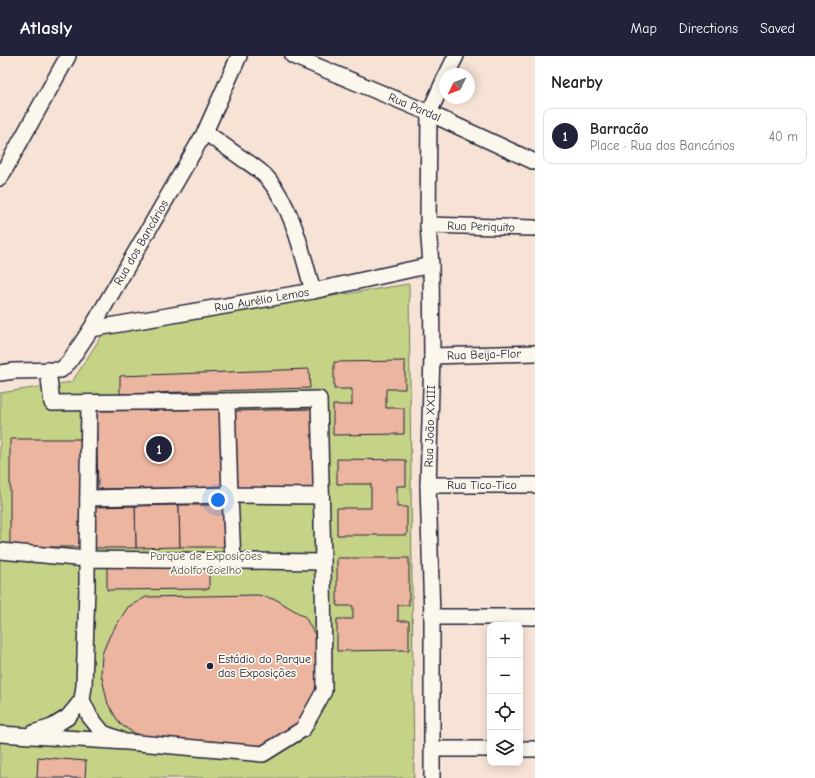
<!DOCTYPE html>
<meta charset="utf-8">
<style>
body{margin:0;font-family:"Comic Neue",sans-serif;background:#f2f2f2;color:#202124}
.controls{position:absolute;right:12px;bottom:12px;display:grid;overflow:hidden;border-radius:8px;box-shadow:0 2px 10px #0003}
.controls button{width:36px;height:36px;display:grid;place-items:center;padding:0;border:0;border-bottom:1px solid #e0e0e0;background:#fff;color:#202124;font:20px sans-serif}
.compass{position:absolute;left:439px;top:12px;width:36px;height:36px;border-radius:50%;background:#fff;box-shadow:0 2px 10px #0003;rotate:227deg}
.you{position:absolute;left:218px;top:444px;width:14px;height:14px;margin:-10px;border:3px solid #fff;border-radius:50%;background:#1a73e8;box-shadow:0 0 0 6px #1a73e833}
.badge{display:grid;place-items:center;width:26px;height:26px;border-radius:50%;background:#22223b;color:#fff;font-size:13px;font-weight:700}
.pin{position:absolute;translate:-50% -50%;border:2px solid #fff;box-shadow:0 1px 4px #0006}
.list{margin:0;padding:0;list-style:none}
h2{display:flex;justify-content:space-between;align-items:center;height:52px;margin:0;padding:0 16px;font-size:17px}
h2 small{font-size:13px;font-weight:400;color:#757577}
.list li{display:grid;grid-template-columns:26px 1fr auto;gap:12px;align-items:center;box-sizing:border-box;height:56px;margin:0 8px 8px;padding:0 8px;border:1px solid #e0e0e0;border-radius:8px}
.list b{display:block;font-size:15px;white-space:nowrap}
.list p{margin:0;font-size:13px;white-space:nowrap;color:#757577}
.list em{font-size:13px;font-style:normal;color:#757577}
.icon{flex:none;width:22px;height:22px;fill:none;stroke:currentColor;stroke-width:2;stroke-linecap:round;stroke-linejoin:round}
.map{position:relative;flex:none;width:535px;height:722px;overflow:hidden}
header{display:flex;align-items:center;gap:24px;box-sizing:border-box;height:56px;padding:0 20px;background:#22223b;color:#fff}
header strong{font-size:19px}
nav{display:flex;gap:22px;margin-inline-start:auto;font-size:14px}
main{display:flex}
aside{flex:1;background:#fff}
.map>svg:first-child{display:block}
</style>
<header>
<strong>Atlasly</strong>
<nav><a>Map</a><a>Directions</a><a>Saved</a></nav>
</header>
<main>
<div class="map">
<svg width="535" height="722" viewBox="0 0 535 722">
<rect width="100%" height="100%" fill="#f6e3d5"/>
<filter id="ink" filterUnits="userSpaceOnUse"><feTurbulence type="fractalNoise" baseFrequency=".025" numOctaves="2"/><feDisplacementMap in="SourceGraphic" scale="8" xChannelSelector="R" yChannelSelector="G"/><feConvolveMatrix kernelMatrix="1 2 1 2 8 2 1 2 1" color-interpolation-filters="sRGB"/></filter>
<g filter="url(#ink)">
<!-- green -->
<path fill="#c5d387" stroke="#747a61" d="M409 228 414 722H0V337L72 326 104 276Z"/>
<!-- building -->
<g fill="#ebb59f" stroke="#22223b">
<path d="M405 305V333H386V352H404V378L333 379V349H352V333H334V306Z"/>
<path d="M309 313 310 332 120 338V320Z"/>
<path d="M220 353 222 431 98 433 96 355Z"/>
<path d="M312 353 314 432 237 434 235 355Z"/>
<path d="M10 383H81L80 491H10Z"/>
<path d="M337 403 406 404V430H397V451H407V479H337V452H371V428H337Z"/>
<path d="M179 449 180 491 136 492 135 450Z"/>
<path d="M179 449H223L224 491H180Z"/>
<path d="M135 450 136 492H95L94 451Z"/>
<path d="M337 502H409V549H398V565H409V594L337 595V563H353V550H337Z"/>
<path d="M209 506V533L107 534V507Z"/>
<path d="M258 539 277 544 305 561 318 584 320 625 308 654 297 671 272 686 243 694 149 682 132 676 120 668 108 648 101 618 102 598 110 579 128 551 146 541Z"/>
<path d="M38 701 86 705 85 722H37Z"/>
</g>
<g fill="none" stroke-linecap="round" stroke-linejoin="round">
<defs>
<g id="street">
<path id="s1" d="M293 0 429 57 535 106"/>
<path d="M447 18 456 0"/>
<path d="M205 76C218 85 230 94 243 103 252 109 262 115 269 124 294 155 302 197 313 235"/>
<path d="M0 122 68 0"/>
<path id="s2" d="M428 169 534 172"/>
<path id="s3" d="M91 273 313 235 431 209"/>
<path id="s4" d="M432 300 535 297"/>
<path d="M48 314 52 347 227 345"/>
<path id="s5" d="M0 317 14 315 61 314 69 306 91 273 205 76 239 0"/>
<path id="s6" d="M428 429H535"/>
<path d="M88 442 230 439 233 505"/>
<path d="M0 495 87 503 89 347"/>
<path d="M432 561H535"/>
<path d="M82 644 90 661 103 677 119 683"/>
<path d="M33 677 52 671 68 661 82 644 84 630 87 531V503L323 506"/>
<path d="M0 678 127 686 263 698 303 673 324 635 323 506 319 343 227 345 230 439 321 440"/>
<path d="M433 693H490"/>
<path d="M520 693H535"/>
<path id="s7" d="M432 722V561L428 429 432 300 431 209 428 169 429 57 445 22"/>
</g>
</defs>
<!-- street casing -->
<use href="#street" stroke="#22223b" stroke-width="18"/>
<!-- street -->
<use href="#street" stroke="#fbf7ec" stroke-width="15"/>
</g>
</g>
<!-- markers -->
<circle fill="#22223b" stroke="#fbf7ec" stroke-width="1.5" cx="210" cy="610" r="4"/>
<g text-anchor="middle" dominant-baseline="central" stroke-width="3.5" stroke-linejoin="round" paint-order="stroke">
<!-- street labels -->
<g font-size="12" fill="#22223b" stroke="#fbf7ec">
<text stroke="none"><textPath href="#s1" startOffset="132">Rua Pardal</textPath></text>
<text stroke="none"><textPath href="#s2" startOffset="53">Rua Periquito</textPath></text>
<text stroke="none"><textPath href="#s5" startOffset="212">Rua dos Bancários</textPath></text>
<text stroke="none"><textPath href="#s3" startOffset="173">Rua Aurélio Lemos</textPath></text>
<text stroke="none"><textPath href="#s4" startOffset="52">Rua Beija-Flor</textPath></text>
<text stroke="none"><textPath href="#s7" startOffset="352">Rua João XXIII</textPath></text>
<text stroke="none"><textPath href="#s6" startOffset="54">Rua Tico-Tico</textPath></text>
</g>
<!-- park labels -->
<g font-size="12" fill="#535752" stroke="#fbf7ec">
<text x="206" y="500">Parque de Exposições<tspan x="206" dy="14">Adolfo Coelho</tspan></text>
</g>
<!-- poi labels -->
<g font-size="12" fill="#22223b" stroke="#fbf7ec" text-anchor="start">
<text x="218" y="603">Estádio do Parque<tspan x="218" dy="14">das Exposições</tspan></text>
</g>
</g>
</svg>
<div class="controls">
<button>+</button>
<button>−</button>
<button><svg class="icon" aria-label="locate" viewBox="0 0 24 24"><circle cx="12" cy="12" r="6"/><path d="M12 2v4M12 18v4M2 12h4M18 12h4"/></svg></button>
<button><svg class="icon" aria-label="layers" viewBox="0 0 24 24"><path d="M12 4l9 5-9 5-9-5zM3 14l9 5 9-5"/></svg></button>
</div>
<svg class="compass" viewBox="-18 -18 36 36"><path d="M0-13l5 13h-10z" fill="#e53935"/><path d="M0 13l5-13h-10z" fill="#757577"/></svg>
<div class="you"></div>
<div class="pin badge" style="left:159px;top:393px">1</div>
</div>
<aside>
<h2>Nearby<small></small></h2>
<ul class="list">
<li><span class="badge">1</span><div><b>Barracão</b><p>Place · Rua dos Bancários</p></div><em>40 m</em></li>
</ul>
</aside>
</main>
